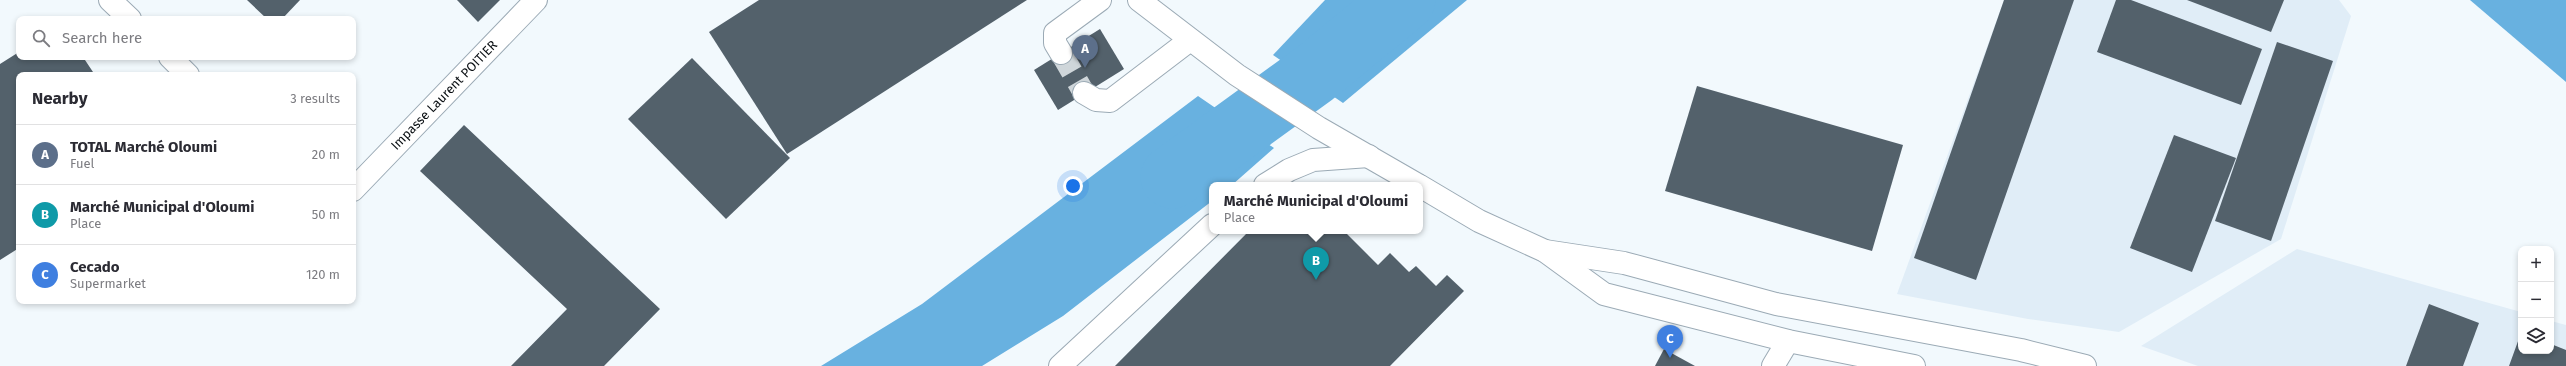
<!DOCTYPE html>
<meta charset="utf-8">
<style>
body{margin:0;font-family:"Fira Sans",sans-serif;background:#f7f7f7;color:#2b2b33}
.controls{position:absolute;right:12px;bottom:12px;display:grid;overflow:hidden;border-radius:8px;box-shadow:0 2px 6px #0003}
.controls button{width:36px;height:36px;display:grid;place-items:center;padding:0;border:0;border-bottom:1px solid #e1e1e2;background:#fff;color:#2b2b33;font:20px sans-serif}
.you{position:absolute;left:1073px;top:186px;width:14px;height:14px;margin:-10px;border:3px solid #fff;border-radius:50%;background:#1a73e8;box-shadow:0 0 0 6px #1a73e833}
.badge{display:grid;place-items:center;width:26px;height:26px;border-radius:50%;background:#ea580c;color:#fff;font-size:13px;font-weight:700}
.pin{position:absolute;translate:-50% -33px;filter:drop-shadow(0 1px 2px #0008)}
.pin::after{content:'';position:absolute;top:21px;width:14px;height:12px;background:inherit;clip-path:polygon(0 0,100% 0,50% 100%)}
.popup{position:absolute;left:1209px;top:182px;width:214px;height:52px;box-sizing:border-box;display:grid;place-content:center;border-radius:8px;background:#fff;filter:drop-shadow(0 1px 3px #0005);font-size:13px;white-space:nowrap;color:#7c7c81}
.popup b{font-size:15px;color:#2b2b33}
.popup::after{content:'';position:absolute;left:50%;top:100%;margin-left:-8px;border:8px solid transparent;border-top-color:#fff}
.list{margin:0;padding:0;list-style:none}
h2{display:flex;justify-content:space-between;align-items:center;height:52px;margin:0;padding:0 16px;font-size:17px}
h2 small{font-size:13px;font-weight:400;color:#7c7c81}
.list li{display:grid;grid-template-columns:26px 1fr auto;gap:12px;align-items:center;box-sizing:border-box;height:60px;padding:0 16px;border-top:1px solid #e1e1e2}
.list b{display:block;font-size:15px;white-space:nowrap}
.list p{margin:0;font-size:13px;white-space:nowrap;color:#7c7c81}
.list em{font-size:13px;font-style:normal;color:#7c7c81}
.icon{flex:none;width:22px;height:22px;fill:none;stroke:currentColor;stroke-width:2;stroke-linecap:round;stroke-linejoin:round}
.map{position:relative;flex:none;width:2566px;height:366px;overflow:hidden}
.search{position:absolute;background:#fff;box-shadow:0 2px 6px #0003;left:16px;top:16px;width:340px;height:44px;display:flex;align-items:center;gap:10px;box-sizing:border-box;padding:0 14px;border-radius:8px;color:#7c7c81;font-size:15px}
.panel{position:absolute;background:#fff;box-shadow:0 2px 6px #0003;left:16px;top:72px;width:340px;height:232px;border-radius:8px}
.map>svg:first-child{display:block}
</style>
<div class="map">
<svg width="2566" height="366" viewBox="0 0 2566 366">
<rect width="100%" height="100%" fill="#f2f9fd"/>
<!-- built -->
<g fill="#e0edf7">
<path d="M2004 0H2339L2351 16 2281 239 2119 332 2028 319 1897 294Z"/>
<path d="M2297 249 2521 312V351H2551V321L2566 325V366H2198L2141 346Z"/>
</g>
<!-- water -->
<g fill="#68b1e0">
<path d="M1325 0H1467L1343 103 1273 55Z"/>
<path d="M2470 0H2566V82Z"/>
<path d="M1198 96 1274 148 1232 185H1212V201L1063 316 982 366H821L922 304Z"/>
</g>
<g fill="none" stroke-linecap="round" stroke-linejoin="round">
<!-- river -->
<path stroke="#68b1e0" stroke-width="63" d="M1172 177 1314 74 1404 0"/>
</g>
<!-- building -->
<g fill="#53616b">
<path d="M247 0H300L282 19H267Z"/>
<path d="M457 0H500L478 22Z"/>
<path d="M759 0H1027L787 154 709 32Z"/>
<path d="M2004 0H2074L1976 280 1914 258Z"/>
<path d="M2116 0H2131L2262 49 2241 105 2097 52Z"/>
<path d="M2187 0H2284L2271 32Z"/>
<path d="M1100 29 1124 69 1058 110 1034 70Z"/>
<path d="M2277 42 2333 61 2271 241 2215 221Z"/>
<path d="M19 52V57H83L95 75H19V248L0 260V64Z"/>
<path d="M692 58 790 158 726 219 628 119Z"/>
<path d="M1697 86 1903 145 1872 251 1665 191Z"/>
<path d="M464 125 660 309 604 366H511L567 309 420 171Z"/>
<path d="M2174 135 2236 158 2192 272 2130 248Z"/>
<path d="M1249 231H1332L1335 234 1338 231H1344L1378 265 1390 253 1409 272 1416 266 1436 286 1447 275 1464 291 1390 366H1115Z"/>
<path d="M2429 304 2479 323 2463 366H2406Z"/>
<path d="M2521 333V351H2551V344L2566 350V366H2509Z"/>
<path d="M1664 349 1695 366H1655Z"/>
</g>
<g fill="none" stroke-linecap="round" stroke-linejoin="round">
<!-- minor-tunnel -->
<path stroke="#cfd6da" stroke-width="22" stroke-dasharray="22 11" stroke-linecap="butt" d="M1061 53 1084 93"/>
<defs>
<g id="minor">
<path d="M110 0 130 19"/>
<path d="M1061 53 1055 43V33L1100 0"/>
<path d="M170 57 188 75"/>
<path d="M1084 93 1096 100 1110 101 1190 40"/>
<path d="M1265 185 1289 170 1313 160 1369 156"/>
<path d="M353 190 536 0"/>
<path d="M1060 366 1212 225"/>
<path d="M1773 366 1788 341"/>
</g>
<g id="major">
<path d="M1139 0 1237 75 1319 128 1418 185"/>
<path d="M1420 186 1479 221 1545 251 1604 294 1788 341 1914 366"/>
<path d="M1545 251 1624 263 1776 304 2021 350 2085 366"/>
</g>
</defs>
<!-- minor casing -->
<use href="#minor" stroke="#9baab5" stroke-width="24"/>
<!-- major casing -->
<use href="#major" stroke="#9baab5" stroke-width="24"/>
<!-- minor -->
<use href="#minor" stroke="#fff" stroke-width="22"/>
<!-- major -->
<use href="#major" stroke="#fff" stroke-width="22"/>
</g>
<g text-anchor="middle" dominant-baseline="central" stroke-width="4" stroke-linejoin="round" paint-order="stroke">
<!-- street labels -->
<g font-size="13" fill="#080d11" stroke="#fff">
<text transform="translate(444 95) rotate(-46)">Impasse Laurent POITIER</text>
</g>
</g>
</svg>
<div class="controls">
<button>+</button>
<button>−</button>
<button><svg class="icon" aria-label="layers" viewBox="0 0 24 24"><path d="M12 4l9 5-9 5-9-5zM3 14l9 5 9-5"/></svg></button>
</div>
<div class="you"></div>
<div class="pin badge" style="left:1085px;top:68px;background:#5c6f8a">A</div>
<div class="pin badge" style="left:1316px;top:280px;background:#0f9aa8">B</div>
<div class="popup"><b>Marché Municipal d'Oloumi</b>Place</div>
<div class="pin badge" style="left:1670px;top:358px;background:#3f7fe0">C</div>
<div class="search"><svg class="icon" aria-label="search" viewBox="0 0 24 24"><circle cx="10" cy="10" r="6"/><path d="M15 15l6 6"/></svg>Search here</div>
<section class="panel">
<h2>Nearby<small>3 results</small></h2>
<ul class="list">
<li><span class="badge" style="background:#5c6f8a">A</span><div><b>TOTAL Marché Oloumi</b><p>Fuel</p></div><em>20 m</em></li>
<li><span class="badge" style="background:#0f9aa8">B</span><div><b>Marché Municipal d'Oloumi</b><p>Place</p></div><em>50 m</em></li>
<li><span class="badge" style="background:#3f7fe0">C</span><div><b>Cecado</b><p>Supermarket</p></div><em>120 m</em></li>
</ul>
</section>
</div>
